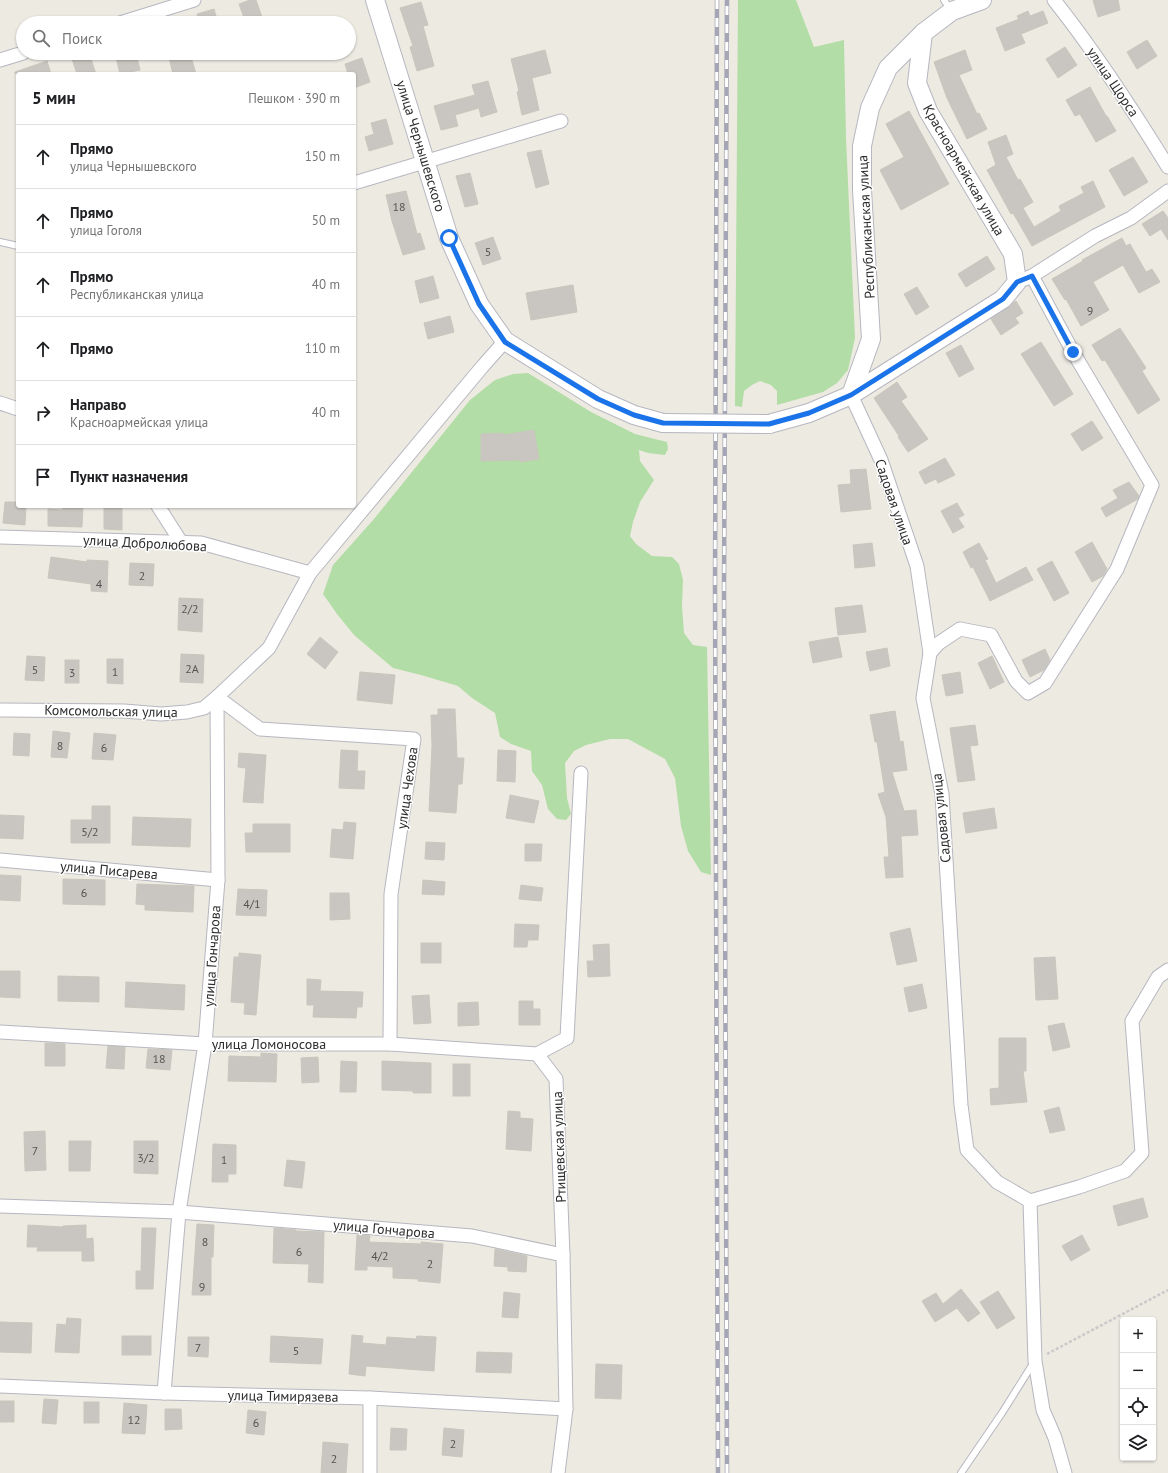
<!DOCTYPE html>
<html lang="ru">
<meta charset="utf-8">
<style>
body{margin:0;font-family:"PT Sans",sans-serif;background:#f2f2f2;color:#202124}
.controls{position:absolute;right:12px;bottom:12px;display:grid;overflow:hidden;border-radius:4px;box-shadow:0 1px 3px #0004}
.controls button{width:36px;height:36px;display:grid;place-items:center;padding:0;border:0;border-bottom:1px solid #e0e0e0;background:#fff;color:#202124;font:20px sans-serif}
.stop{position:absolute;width:12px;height:12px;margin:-9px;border:3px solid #1a73e8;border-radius:50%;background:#fff}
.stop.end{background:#1a73e8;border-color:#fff;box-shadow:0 1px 4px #0008}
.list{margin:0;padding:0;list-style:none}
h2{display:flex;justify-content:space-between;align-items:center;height:52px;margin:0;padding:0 16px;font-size:17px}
h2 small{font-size:13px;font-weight:400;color:#757577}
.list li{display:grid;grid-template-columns:26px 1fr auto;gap:12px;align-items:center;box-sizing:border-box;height:64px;padding:0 16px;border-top:1px solid #e0e0e0}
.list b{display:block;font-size:15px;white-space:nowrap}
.list p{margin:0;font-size:13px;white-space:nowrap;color:#757577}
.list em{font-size:13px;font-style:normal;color:#757577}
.icon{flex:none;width:22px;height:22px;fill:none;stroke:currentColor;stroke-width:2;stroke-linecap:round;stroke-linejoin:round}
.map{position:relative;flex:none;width:1168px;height:1473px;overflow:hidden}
.search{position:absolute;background:#fff;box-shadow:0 1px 3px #0004;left:16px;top:16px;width:340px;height:44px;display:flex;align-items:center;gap:10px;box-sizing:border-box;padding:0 14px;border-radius:22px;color:#757577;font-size:15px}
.panel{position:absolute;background:#fff;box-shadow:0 1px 3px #0004;left:16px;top:72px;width:340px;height:436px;border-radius:4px}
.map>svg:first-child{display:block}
</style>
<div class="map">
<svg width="1168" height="1473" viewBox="0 0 1168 1473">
<rect width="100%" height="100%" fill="#edeae2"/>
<!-- green -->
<g fill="#b3dda6">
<path d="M738 0H796L814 47 844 40 846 138 855 338 848 370 837 383 823 392 777 405V391L771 385 760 381 752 385 744 391 742 407 735 406Z"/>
<path d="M528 373 591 412 635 434 667 442 668 449 665 455 648 453 639 450 640 461 654 480 640 502 633 522 630 536 636 544 652 556 672 557 679 564 683 580 682 606 684 633 693 645 707 647 711 875 701 872 688 851 681 826 675 778 665 759 628 739H610L586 745 574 751 565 763 567 798 571 814 566 820 557 819 548 809 542 785 532 771 531 751 511 744 500 737 495 713 472 698 458 686 421 675 393 668 354 635 337 614 323 594 333 565 374 519 470 400 495 380 513 374Z"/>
</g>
<!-- building -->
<g fill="#c9c6c1" stroke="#c9c6bc">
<path d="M250 0H256L264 23H246L239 4Z"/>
<path d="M1093 0H1118L1120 10 1098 17Z"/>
<path d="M421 2 428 25 423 26 434 66 417 71 410 47 413 46 400 8Z"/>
<path d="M214 9 218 23H199L197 14Z"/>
<path d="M1028 11 1030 16 1043 11 1048 23 1021 34 1025 43 1005 51 996 28 1019 19 1017 16Z"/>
<path d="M1147 40 1157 56 1137 69 1127 52Z"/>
<path d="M1065 47 1077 65 1058 78 1046 59Z"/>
<path d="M545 50 551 73 532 78 539 110 522 115 517 92 519 91 511 59Z"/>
<path d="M965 50 972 70 959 75 977 114 979 113 987 129 967 139 947 98 934 62Z"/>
<path d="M70 53H89L96 74H77Z"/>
<path d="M115 53H136L140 70 120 74Z"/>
<path d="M168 53H190L196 74H173Z"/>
<path d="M362 58 370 82 354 88V74H348L345 64Z"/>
<path d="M47 61 51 74H15V72Z"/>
<path d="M488 81 497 112 481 117 479 108 455 115 458 126 441 130 434 106 475 95 472 85Z"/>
<path d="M1090 87 1106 116H1107L1116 131 1096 142 1080 114 1075 116 1066 100Z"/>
<path d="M909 111 949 184 901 210 880 170 904 157 886 124Z"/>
<path d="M386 119 393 144 369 151 365 137 374 134 371 123Z"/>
<path d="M1006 135 1013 154 1006 157 1018 180 1020 179 1033 202 1023 208 1034 227 1061 211 1059 206 1084 193 1081 187 1093 181 1105 207 1032 246 1013 213 1011 214 987 170 996 165 988 142Z"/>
<path d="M541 150 549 184 536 188 527 153Z"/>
<path d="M1133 157 1148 182 1124 196 1109 170Z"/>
<path d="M470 173 478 204 465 207 456 176Z"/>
<path d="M406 191 417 234 420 233 425 249 403 255 392 221 386 195Z"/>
<path d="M1163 211 1168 218V240L1161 229 1150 236 1142 224Z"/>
<path d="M493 237 501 259 483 265 475 243Z"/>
<path d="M1122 238 1126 246 1130 244 1146 272 1152 269 1160 282 1139 293 1123 265 1093 282 1109 310 1081 326 1066 299 1065 300 1052 279 1083 261 1082 260Z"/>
<path d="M987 256 995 269 966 287 958 274Z"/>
<path d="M433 276 439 298 420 303 415 281Z"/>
<path d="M573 285 577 312 531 320 526 293Z"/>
<path d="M917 287 929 307 916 315 904 294Z"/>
<path d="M1016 301 1023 313 1015 318 1019 323 1001 335 991 319Z"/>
<path d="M450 316 454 332 428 339 424 323Z"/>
<path d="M1120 328 1146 368 1142 371 1160 400 1138 414 1105 360 1102 361 1092 345Z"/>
<path d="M1041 342 1073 394 1054 406 1021 354Z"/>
<path d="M961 345 974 369 959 377 946 353Z"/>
<path d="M897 382 907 397 901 401 928 439 908 452 898 437 899 436 874 398Z"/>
<path d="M1092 421 1103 438 1082 451 1071 434Z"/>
<path d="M534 430 539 459 520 462V460L481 461V434L503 433V435Z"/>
<path d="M945 458 955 475 938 483 936 479 925 484 919 472Z"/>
<path d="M866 469 871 509 841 512 838 485 851 484 850 470Z"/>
<path d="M1129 482 1139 496 1138 499 1106 517 1101 508 1118 498 1113 490Z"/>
<path d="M5 502H18V506H26L25 525 3 523Z"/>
<path d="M957 503 964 515 958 518 964 527 953 533 941 511Z"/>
<path d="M63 506H83L82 527 48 526V509L63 510Z"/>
<path d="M104 506H122V530L104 529Z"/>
<path d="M1092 542 1107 569 1103 576 1092 582 1075 552Z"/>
<path d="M872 543 875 566 855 568 853 545Z"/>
<path d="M979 543 988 559 985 560 996 583 1026 567 1033 580 990 601 973 567 971 568 963 552Z"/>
<path d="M51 557 87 562V560L108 561 107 592 91 591V584L48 578Z"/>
<path d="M1052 561 1069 593 1054 601 1037 569Z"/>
<path d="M130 563 154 564 153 586 129 585Z"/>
<path d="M179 598 203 599 202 632 178 630Z"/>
<path d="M862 605 866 632 838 635 835 608Z"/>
<path d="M320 637 338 652 325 669 307 654Z"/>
<path d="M838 637 842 657 813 663 809 642Z"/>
<path d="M887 648 890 666 870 671 866 652Z"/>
<path d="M1045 649 1050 660 1044 670 1030 677 1022 660Z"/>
<path d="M181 654 204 655 203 683 180 682Z"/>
<path d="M27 656 45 657 44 681 25 680Z"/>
<path d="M992 656 1004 682 990 689 978 663Z"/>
<path d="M107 659H123V684L107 683Z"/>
<rect x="65" y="660" width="14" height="23"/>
<path d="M360 672 395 675 392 704 357 700Z"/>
<path d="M960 672 963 693 946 696 942 675Z"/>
<path d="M438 709H455L457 758H464L462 784H458L456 813 429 811 432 746 431 715H438Z"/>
<path d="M895 711 900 742 903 741 907 770 892 772 904 811 916 810 918 835 901 836 903 877 886 878 884 857H889L886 817 878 794 885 792 877 742H875L870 715Z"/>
<path d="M975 725 978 745 970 746 975 780 958 782 950 728Z"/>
<path d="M53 731 70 733 67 758 51 757Z"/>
<path d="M14 733 30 734 29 756 13 755Z"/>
<path d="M94 733 116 735 113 760 92 759Z"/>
<path d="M341 750 358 751 357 771H365L364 789 339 788Z"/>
<path d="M498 750 516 751 515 782 497 781Z"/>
<path d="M239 753 266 755 263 803 243 802 246 768 238 767Z"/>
<path d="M510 795 539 801 534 823 506 818Z"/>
<path d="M92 806H110V843H71V820H92Z"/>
<path d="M994 808 997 828 966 833 963 813Z"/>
<path d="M0 815 24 816 23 839 0 838Z"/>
<path d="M133 817 191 819 190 847 132 845Z"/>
<path d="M344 822 356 823 353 859 330 857 332 829 343 830Z"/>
<path d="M253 824H290V852H246L245 833H253Z"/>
<path d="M426 842 445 843 444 860 425 859Z"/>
<path d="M525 844H542L541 861H525Z"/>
<path d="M0 875 21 876 20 901 0 900Z"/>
<path d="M63 879 105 880V905L63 904Z"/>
<path d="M423 880 445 882 444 895 422 894Z"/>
<path d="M137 884 194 886 193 912 145 910V905L136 904Z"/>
<path d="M521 885 543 888 541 901 519 899Z"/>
<path d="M238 889 267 890 266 916 236 915Z"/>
<path d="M330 893H349L350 919 330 920Z"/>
<path d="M515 924 539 925 538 940H528L527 947H514Z"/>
<path d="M910 928 917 961 897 965 890 933Z"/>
<rect x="421" y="943" width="20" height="20"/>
<path d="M609 944 610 976 588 977 587 961H594L593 945Z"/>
<path d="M239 953 261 955 256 1015 244 1014 245 1003 231 1002 234 957H239Z"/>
<path d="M1055 957 1058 999 1036 1000 1034 958Z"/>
<path d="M0 971H20V998L0 997Z"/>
<path d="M58 976 99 977V1002L58 1001Z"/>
<path d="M307 979 321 980 320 991 363 992 362 1007H357L356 1018 313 1017 314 1005H307Z"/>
<path d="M126 982 185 985 184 1010 125 1007Z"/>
<path d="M922 984 927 1008 909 1012 904 988Z"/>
<path d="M429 995 431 1023 414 1024 412 996Z"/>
<path d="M519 1001H533V1009H540V1025H519Z"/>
<path d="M478 1002 479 1025 458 1026V1003Z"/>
<path d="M1064 1023 1070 1047 1053 1051 1048 1026Z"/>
<path d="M999 1038H1026V1071H1023L1027 1102 991 1105 990 1089 999 1088Z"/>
<path d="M45 1043 65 1044V1066H45Z"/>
<path d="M108 1046 125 1047 124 1069 106 1068Z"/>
<path d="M148 1049 172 1050 170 1070 146 1068Z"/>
<path d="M261 1053 277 1054 276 1082 228 1081 229 1056 261 1057Z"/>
<path d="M318 1057 319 1082 302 1083 301 1058Z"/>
<path d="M341 1061 357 1062 356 1092H340Z"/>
<path d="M382 1061 431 1063V1093H413V1091L382 1090Z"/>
<rect x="453" y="1064" width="17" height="32"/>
<path d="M1059 1107 1065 1130 1050 1133 1044 1111Z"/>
<path d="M508 1111 520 1112V1118L533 1119 531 1151 506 1149Z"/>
<path d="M45 1131 46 1170 25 1171 24 1132Z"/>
<path d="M69 1141H91L90 1171H69Z"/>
<path d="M134 1141H158V1174L134 1173Z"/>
<path d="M213 1144 236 1145V1174H228V1182H212Z"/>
<path d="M287 1160 305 1162 302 1188 284 1186Z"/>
<path d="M1143 1198 1148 1217 1118 1226 1113 1206Z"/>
<path d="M197 1224 214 1225 213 1257H211V1295H192Z"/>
<path d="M28 1225 63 1227V1226L86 1225V1239L93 1238 94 1261H82V1251H37L38 1247H27Z"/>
<path d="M142 1228H156L153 1289H136V1271H141Z"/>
<path d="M274 1228 296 1230V1231L324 1232 323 1283 308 1282 309 1264 273 1263Z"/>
<path d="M357 1235 370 1236 369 1242 421 1244V1242L443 1244 440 1283 418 1281V1279L393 1278V1267L367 1266V1270H355Z"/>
<path d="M1082 1235 1090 1250 1071 1261 1062 1246Z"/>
<path d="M495 1249 527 1256 526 1272 508 1271V1267L494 1266Z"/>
<path d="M961 1289 980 1313 968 1322 957 1308 935 1322 922 1301 936 1293 943 1304Z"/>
<path d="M998 1291 1015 1318 997 1329 980 1302Z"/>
<path d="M504 1292 520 1294 518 1318 502 1317Z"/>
<path d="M67 1318 81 1319 79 1353 55 1352 57 1324 66 1325Z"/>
<path d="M0 1322 32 1323 31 1353 0 1352Z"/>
<path d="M352 1335 363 1336 362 1343 386 1345 387 1337 416 1339 417 1336 436 1337 434 1371 366 1366 365 1376 349 1374Z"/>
<rect x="122" y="1336" width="29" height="19"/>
<path d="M271 1336 323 1339 321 1364 270 1362Z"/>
<path d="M188 1337H209L208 1357 188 1356Z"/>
<path d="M477 1352 512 1353 511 1373 476 1372Z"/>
<path d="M596 1364 622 1365 621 1399 595 1398Z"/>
<path d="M44 1399 58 1400 56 1424 42 1423Z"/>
<rect x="0" y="1401" width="14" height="21"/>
<rect x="84" y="1402" width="15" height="21"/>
<path d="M124 1403 147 1405 145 1434 122 1433Z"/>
<path d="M165 1409H181L182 1429 165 1430Z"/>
<path d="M248 1410 266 1412 264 1435 246 1433Z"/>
<path d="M391 1428 407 1429 406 1450H390Z"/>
<path d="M444 1428 464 1430 462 1457 442 1455Z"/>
<path d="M323 1442 348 1444 346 1473H321Z"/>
</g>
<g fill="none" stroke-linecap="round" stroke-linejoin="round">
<defs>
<g id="lane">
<path d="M944 0 951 10"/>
<path d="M0 242 18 246"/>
<path d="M961 1473 1002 1413 1034 1362"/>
</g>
<g id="street">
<path d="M1054 0C1096 53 1133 110 1168 167"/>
<path d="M120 23 194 0"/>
<path d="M0 60 23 53"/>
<path d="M354 183 561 121"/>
<path d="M1025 279 1032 276 1095 236 1131 218 1168 191"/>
<path d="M851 395 881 460 917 566 930 653 923 698 942 794 961 1105 967 1150 997 1182 1030 1201"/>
<path d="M0 403 18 409"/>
<path d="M158 506 181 542"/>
<path d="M0 537 201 543 310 573"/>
<path d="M930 653 939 643 960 629 991 635 1016 681 1028 693 1045 683 1117 569 1152 485 1073 352 1032 276"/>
<path d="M217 697 260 729 414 739 391 894 390 1044"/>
<path d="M0 710 124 711 161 714 187 712 204 708 217 697 269 648 310 573 482 367 505 341"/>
<path d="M0 860 218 880"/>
<path d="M0 1032 205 1044H390L537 1054"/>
<path d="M1030 1201 1079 1187 1125 1171 1142 1153 1132 1021 1158 977 1168 970"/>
<path d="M1030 1201 1035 1361 1043 1410 1055 1438 1065 1473"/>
<path d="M0 1206 179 1212 472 1236 563 1255"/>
<path d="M0 1386 164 1393 370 1398 566 1409"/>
<path d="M164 1393 179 1212 205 1044 218 880 217 697"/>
<path d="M370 1398V1473"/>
<path d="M558 1473 566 1409 563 1255 556 1079 537 1054 567 1038 581 773"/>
</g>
<g id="secondary">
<path d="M375 0 449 238 479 304 505 341 598 399 634 415 663 423"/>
<path d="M851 395 871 339 862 190V146L870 108 888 68 923 33 952 11 982 0"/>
<path d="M769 424 809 413 851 395 1003 299 1017 282 1013 254 928 111 917 83 923 33"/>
</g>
</defs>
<!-- lane casing -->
<use href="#lane" stroke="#b6b7c0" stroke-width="8"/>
<!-- street casing -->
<use href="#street" stroke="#b6b7c0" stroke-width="15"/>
<!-- secondary casing -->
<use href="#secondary" stroke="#b6b7c0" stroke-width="20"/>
<!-- path -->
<path stroke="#c9c9c9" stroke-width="2.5" stroke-dasharray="3 2" stroke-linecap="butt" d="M1047 1354 1168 1290"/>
<!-- lane -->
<use href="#lane" stroke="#fff" stroke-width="6"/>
<!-- street -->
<use href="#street" stroke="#fff" stroke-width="13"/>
<!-- secondary -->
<use href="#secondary" stroke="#fff" stroke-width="18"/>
<defs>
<g id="rail">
<path d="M717 0 715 589 718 1473"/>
<path d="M727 1473 724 589 727 0"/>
</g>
</defs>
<!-- rail casing -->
<use href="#rail" stroke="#a5a6b5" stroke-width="4.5"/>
<!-- rail -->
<use href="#rail" stroke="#fff" stroke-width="3" stroke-dasharray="9" stroke-linecap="butt"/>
<defs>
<path id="secondary-bridge" d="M663 423 769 424"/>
</defs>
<!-- secondary-bridge casing -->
<use href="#secondary-bridge" stroke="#b6b7c0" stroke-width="20" stroke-linecap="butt"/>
<!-- secondary-bridge -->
<use href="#secondary-bridge" stroke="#fff" stroke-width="18"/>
</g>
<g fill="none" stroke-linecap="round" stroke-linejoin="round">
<!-- route -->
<path stroke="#1a73e8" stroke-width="5" d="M449 238 479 304 505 342 598 399 634 415 663 423 769 424 809 413 851 395 1003 299 1017 282 1032 276 1073 352"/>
</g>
<g text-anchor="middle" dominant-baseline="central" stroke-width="3" stroke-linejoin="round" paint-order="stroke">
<!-- number labels -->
<g font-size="12" fill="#555453">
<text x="399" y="206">18</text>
<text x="488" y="251">5</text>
<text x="1090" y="310">9</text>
<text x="142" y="575">2</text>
<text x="99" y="583">4</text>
<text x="190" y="608">2/2</text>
<text x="192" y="668">2А</text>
<text x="35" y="669">5</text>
<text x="115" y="671">1</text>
<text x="72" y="672">3</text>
<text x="60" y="745">8</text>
<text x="104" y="747">6</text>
<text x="90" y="831">5/2</text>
<text x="84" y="892">6</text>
<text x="252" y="903">4/1</text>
<text x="159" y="1058">18</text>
<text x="35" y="1150">7</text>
<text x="146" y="1157">3/2</text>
<text x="224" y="1159">1</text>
<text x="205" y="1241">8</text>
<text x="299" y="1251">6</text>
<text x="380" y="1255">4/2</text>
<text x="430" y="1263">2</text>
<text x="202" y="1286">9</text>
<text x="198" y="1347">7</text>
<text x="296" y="1350">5</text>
<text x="134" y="1419">12</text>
<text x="256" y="1422">6</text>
<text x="453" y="1443">2</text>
<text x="334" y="1458">2</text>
</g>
<!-- street labels -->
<g font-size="14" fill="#2e2e2e" stroke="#fff">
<text transform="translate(1113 82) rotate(56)">улица Щорса</text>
<text transform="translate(421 146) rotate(73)">улица Чернышевского</text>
<text transform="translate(964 170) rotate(60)">Красноармейская улица</text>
<text transform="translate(866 227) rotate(-93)">Республиканская улица</text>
<text transform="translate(894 502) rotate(71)">Садовая улица</text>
<text transform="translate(145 543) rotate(3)">улица Добролюбова</text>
<text transform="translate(111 711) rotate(1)">Комсомольская улица</text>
<text transform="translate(407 788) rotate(-82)">улица Чехова</text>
<text transform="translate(941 818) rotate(-96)">Садовая улица</text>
<text transform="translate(109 870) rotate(5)">улица Писарева</text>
<text transform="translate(212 956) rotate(-86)">улица Гончарова</text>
<text x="269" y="1044">улица Ломоносова</text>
<text transform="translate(559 1147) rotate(-92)">Ртищевская улица</text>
<text transform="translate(384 1229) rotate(5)">улица Гончарова</text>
<text transform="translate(283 1396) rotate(1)">улица Тимирязева</text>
</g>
</g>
</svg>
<div class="controls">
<button>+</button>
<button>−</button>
<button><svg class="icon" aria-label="locate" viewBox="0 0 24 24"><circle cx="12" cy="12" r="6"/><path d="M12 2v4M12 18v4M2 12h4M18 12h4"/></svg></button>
<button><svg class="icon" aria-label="layers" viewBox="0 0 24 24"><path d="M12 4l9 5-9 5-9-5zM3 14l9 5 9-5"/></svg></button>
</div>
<div class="stop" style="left:449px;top:238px"></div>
<div class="stop end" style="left:1073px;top:352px"></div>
<div class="search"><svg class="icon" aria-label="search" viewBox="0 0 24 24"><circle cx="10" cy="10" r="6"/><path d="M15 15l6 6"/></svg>Поиск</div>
<section class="panel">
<h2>5 мин<small>Пешком · 390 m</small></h2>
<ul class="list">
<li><svg class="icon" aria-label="ahead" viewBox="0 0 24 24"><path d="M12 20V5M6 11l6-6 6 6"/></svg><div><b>Прямо</b><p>улица Чернышевского</p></div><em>150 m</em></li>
<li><svg class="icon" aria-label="ahead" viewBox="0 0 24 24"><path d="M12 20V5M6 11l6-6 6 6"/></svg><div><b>Прямо</b><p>улица Гоголя</p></div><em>50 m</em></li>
<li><svg class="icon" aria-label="ahead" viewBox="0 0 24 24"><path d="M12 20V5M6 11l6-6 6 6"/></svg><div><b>Прямо</b><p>Республиканская улица</p></div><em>40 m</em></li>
<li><svg class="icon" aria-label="ahead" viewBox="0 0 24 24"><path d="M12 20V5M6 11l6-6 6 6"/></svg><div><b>Прямо</b></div><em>110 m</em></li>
<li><svg class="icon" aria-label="right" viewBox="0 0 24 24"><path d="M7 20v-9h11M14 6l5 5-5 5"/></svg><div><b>Направо</b><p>Красноармейская улица</p></div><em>40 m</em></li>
<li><svg class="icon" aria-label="arrive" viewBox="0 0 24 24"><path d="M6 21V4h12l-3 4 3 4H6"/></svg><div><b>Пункт назначения</b></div></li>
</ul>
</section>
</div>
